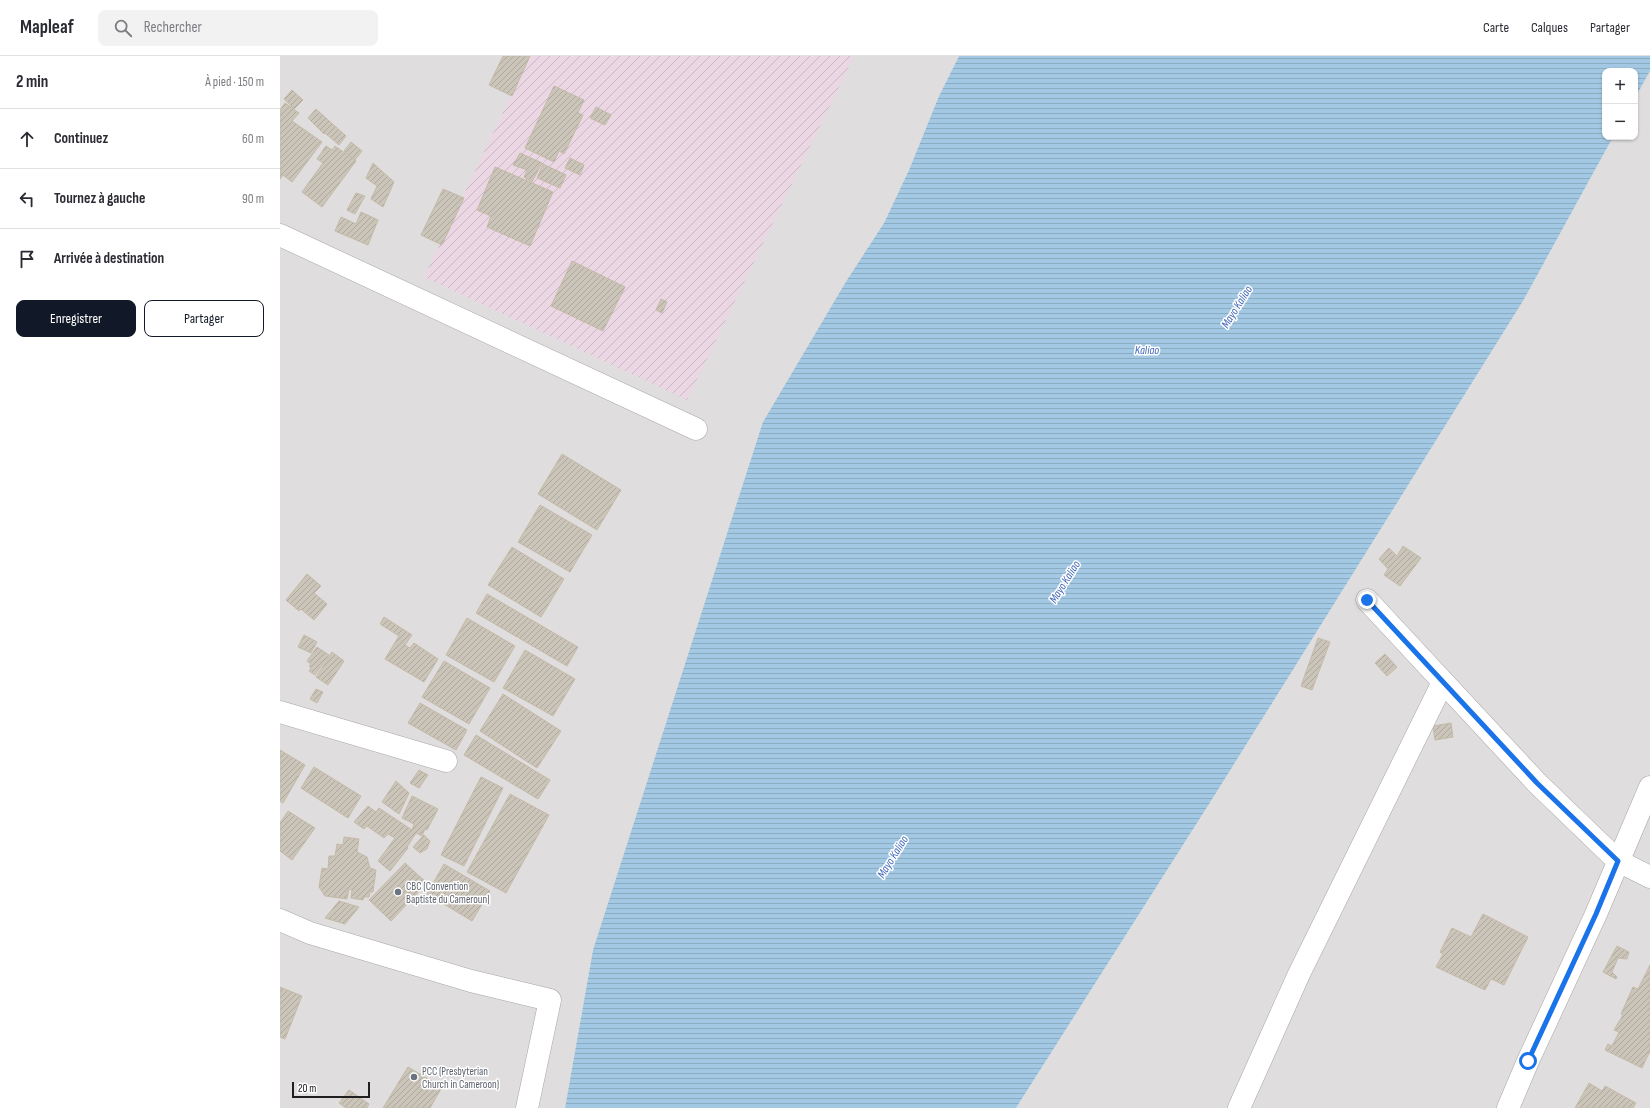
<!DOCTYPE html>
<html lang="fr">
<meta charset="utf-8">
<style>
body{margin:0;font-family:"Sofia Sans Condensed",sans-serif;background:#f2f2f3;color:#2b2b33}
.controls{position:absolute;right:12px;top:12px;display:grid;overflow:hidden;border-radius:8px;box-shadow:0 1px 3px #0004}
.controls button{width:36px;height:36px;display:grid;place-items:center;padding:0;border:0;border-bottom:1px solid #e1e1e2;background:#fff;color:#2b2b33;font:20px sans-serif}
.scale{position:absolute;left:12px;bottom:10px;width:78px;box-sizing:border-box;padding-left:4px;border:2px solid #202020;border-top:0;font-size:11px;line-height:14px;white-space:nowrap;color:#202020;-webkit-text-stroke:3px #fff;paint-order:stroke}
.stop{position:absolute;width:12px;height:12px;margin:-9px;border:3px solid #1a73e8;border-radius:50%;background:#fff}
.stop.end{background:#1a73e8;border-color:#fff;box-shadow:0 1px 4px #0008}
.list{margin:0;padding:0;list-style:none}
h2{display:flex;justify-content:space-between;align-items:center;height:52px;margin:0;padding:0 16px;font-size:17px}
h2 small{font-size:13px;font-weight:400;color:#7c7c81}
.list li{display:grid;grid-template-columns:26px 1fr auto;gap:12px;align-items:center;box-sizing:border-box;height:60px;padding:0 16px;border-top:1px solid #e1e1e2}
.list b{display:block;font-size:15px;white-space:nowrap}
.list em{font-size:13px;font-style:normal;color:#7c7c81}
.actions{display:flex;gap:8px;padding:12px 16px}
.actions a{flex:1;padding:9px 0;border:1px solid #111827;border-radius:8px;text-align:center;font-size:14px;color:#111827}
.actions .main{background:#111827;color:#fff}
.icon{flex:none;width:22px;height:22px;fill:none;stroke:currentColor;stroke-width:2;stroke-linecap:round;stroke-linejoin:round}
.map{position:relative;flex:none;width:1370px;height:1052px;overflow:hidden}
header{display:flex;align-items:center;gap:24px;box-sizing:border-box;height:56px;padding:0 20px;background:#fff;border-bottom:1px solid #e1e1e2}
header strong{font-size:19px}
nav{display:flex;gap:22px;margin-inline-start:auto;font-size:14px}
.search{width:280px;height:36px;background:#f2f2f3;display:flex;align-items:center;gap:10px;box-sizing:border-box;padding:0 14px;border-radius:8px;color:#7c7c81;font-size:15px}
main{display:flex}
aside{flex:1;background:#fff}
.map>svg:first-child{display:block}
</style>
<header>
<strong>Mapleaf</strong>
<div class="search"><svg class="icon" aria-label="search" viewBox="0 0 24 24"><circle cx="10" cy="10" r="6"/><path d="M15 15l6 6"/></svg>Rechercher</div>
<nav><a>Carte</a><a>Calques</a><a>Partager</a></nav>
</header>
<main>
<aside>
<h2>2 min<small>À pied · 150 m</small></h2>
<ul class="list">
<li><svg class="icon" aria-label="ahead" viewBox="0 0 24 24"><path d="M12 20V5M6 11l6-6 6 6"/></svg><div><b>Continuez</b></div><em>60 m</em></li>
<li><svg class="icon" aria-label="left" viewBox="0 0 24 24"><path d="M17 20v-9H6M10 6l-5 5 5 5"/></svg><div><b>Tournez à gauche</b></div><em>90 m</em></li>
<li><svg class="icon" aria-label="arrive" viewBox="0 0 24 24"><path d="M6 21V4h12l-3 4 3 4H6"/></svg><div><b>Arrivée à destination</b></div></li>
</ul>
<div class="actions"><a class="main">Enregistrer</a><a>Partager</a></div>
</aside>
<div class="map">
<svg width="1370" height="1052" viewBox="0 0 1370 1052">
<defs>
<pattern id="industrial-furrows" width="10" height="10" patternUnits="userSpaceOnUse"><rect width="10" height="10" fill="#ebd7e4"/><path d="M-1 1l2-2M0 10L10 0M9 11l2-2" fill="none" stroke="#c9b8c3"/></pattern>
<pattern id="water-rules" width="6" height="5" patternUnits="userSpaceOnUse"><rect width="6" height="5" fill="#a3c8e3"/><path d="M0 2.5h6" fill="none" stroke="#8cacc2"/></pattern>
<pattern id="building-hatch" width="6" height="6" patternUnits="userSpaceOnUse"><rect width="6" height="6" fill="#cac4b9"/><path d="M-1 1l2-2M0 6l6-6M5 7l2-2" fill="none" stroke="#ada89f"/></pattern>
</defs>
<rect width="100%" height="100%" fill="#f2f0e6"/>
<!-- residential -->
<g fill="#dfdddd">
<path d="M0 0H679L659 40 629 114 604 167 567 224 313 894 285 1052H0Z"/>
<path d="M1370 15V1052H736L936 737 1243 245 1333 81H1355V42Z"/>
</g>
<!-- industrial -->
<path fill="url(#industrial-furrows)" d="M250 0H574L407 344 144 221Z"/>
<!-- water -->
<path fill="url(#water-rules)" d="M679 0H1370V15L1355 42V15H1325V81H1333L1243 245 936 737 736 1052H285L313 894 483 366 567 224 604 167 629 114 659 40Z"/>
<!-- building -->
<g fill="url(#building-hatch)" stroke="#c5baa7">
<path d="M223 0H250L232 40 209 29Z"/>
<path d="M274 30 304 44 298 57 303 59 284 98 279 95 274 106 245 92Z"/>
<path d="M12 34 23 44 14 53 4 43Z"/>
<path d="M5 47 19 57 12 65 42 86 12 126 3 119 0 123V54Z"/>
<path d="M316 51 331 59 325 69 310 62Z"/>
<path d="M36 53 66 80 59 89 45 77 44 78 28 62Z"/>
<path d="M71 86 82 95 75 104 64 95Z"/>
<path d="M46 90 52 94 55 90 76 105 42 151 22 136 43 107 37 103Z"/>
<path d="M240 97 262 107 252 126 244 121 247 114 233 109Z"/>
<path d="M290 102 304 109 300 119 285 112Z"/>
<path d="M93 107 114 126 103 151 91 143 97 130 86 122Z"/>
<path d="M263 108 286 119 280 132 257 122Z"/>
<path d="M215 111 273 136 250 190 207 171 211 160 197 154Z"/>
<path d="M163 133 184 142 162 189 141 179Z"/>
<path d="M76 137 85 140 75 158 67 154Z"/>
<path d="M81 156 98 164 88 189 55 175 61 161 76 168Z"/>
<path d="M292 205 345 231 323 275 271 250Z"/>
<path d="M381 243 387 246 382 257 376 254Z"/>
<path d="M282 398 341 434 317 474 258 438Z"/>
<path d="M260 449 312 479 290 516 238 486Z"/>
<path d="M1123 490 1141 502 1120 530 1104 519 1108 513 1099 503 1109 492 1117 500Z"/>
<path d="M232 491 284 523 261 561 208 529Z"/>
<path d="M27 518 41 530 34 537 47 548 34 564 21 553 19 555 6 544Z"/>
<path d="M207 538 298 591 287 610 196 557Z"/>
<path d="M104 561 132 579 125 589 130 592 134 587 158 603 144 626 105 603 119 580 100 568Z"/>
<path d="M187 562 235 590 214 626 166 599Z"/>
<path d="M24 579 37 586 31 597 18 591Z"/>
<path d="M1038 582 1050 586 1032 634 1021 630Z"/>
<path d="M37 591 49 599 35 619 29 615 31 612 29 610 31 608 27 605Z"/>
<path d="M245 594 295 623 273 660 223 632Z"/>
<path d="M52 596 64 605 48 629 36 621Z"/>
<path d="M1105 598 1117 611 1107 620 1095 607Z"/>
<path d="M164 605 210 632 189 668 142 641Z"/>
<path d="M36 633 43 636 37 647 30 643Z"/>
<path d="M223 638 281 675 257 712 200 675Z"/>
<path d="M140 647 187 674 176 694 128 667Z"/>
<path d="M1171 667 1173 681 1155 684 1153 670Z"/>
<path d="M196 679 270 724 258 743 184 699Z"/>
<path d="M0 694 25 709 3 747 0 745Z"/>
<path d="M34 711 81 740 68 762 21 732Z"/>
<path d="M139 714 148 719 139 732 130 727Z"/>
<path d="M201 721 223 732 184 810 161 799Z"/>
<path d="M116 725 129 737 119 758 102 746Z"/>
<path d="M230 738 269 759 226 837 187 816Z"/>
<path d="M132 740 158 753 147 774 145 773 142 780 136 777 127 791 128 792 110 815 98 805 115 782 108 778 104 782 87 770 84 773 74 766 88 750 96 756 99 752 132 774 134 768 122 762Z"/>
<path d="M8 755 35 772 12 804 0 795V767Z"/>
<path d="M144 779 150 785 147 793 140 797 133 791Z"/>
<path d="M64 781 79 783 77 796 87 801 90 812 96 814 93 836H90L89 841H84L83 844 71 842 72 834 69 833 67 843 45 840 39 831 42 812 48 813 49 800H55L57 788 63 789Z"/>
<path d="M125 807 147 827 111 865 89 844Z"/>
<path d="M164 808 210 835 192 865 147 838Z"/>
<path d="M59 845 79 851 65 868 45 862Z"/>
<path d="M1203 858 1248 881 1224 929 1211 923 1205 934 1156 911 1163 898 1160 896 1172 872 1191 881Z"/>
<path d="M1337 890 1349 896 1347 903 1338 902 1332 916 1337 921 1336 923 1323 916Z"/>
<path d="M1370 909V998L1369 997 1362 1012 1325 994 1328 988 1332 990 1339 976 1334 974 1343 959 1341 958 1353 931 1358 933Z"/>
<path d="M0 931 22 940 5 983 0 981Z"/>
<path d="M128 1011 162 1031 150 1052H103Z"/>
<path d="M1309 1027 1322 1035 1325 1030 1356 1047 1353 1052H1295Z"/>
<path d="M69 1034 89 1048 87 1052H66L59 1047Z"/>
</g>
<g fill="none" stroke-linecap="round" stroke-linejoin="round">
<defs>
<g id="minor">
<path d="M0 179 416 373"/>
<path d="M1087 544 1257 727 1338 805 1370 821"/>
<path d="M0 656 166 705"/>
<path d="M0 864 30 877 191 925 270 944 247 1052"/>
<path d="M959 1052 1019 918 1163 626"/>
<path d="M1228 1052 1248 1005 1316 858 1370 731"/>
</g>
</defs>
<!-- minor casing -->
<use href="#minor" stroke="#a7a7a7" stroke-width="23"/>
<!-- minor -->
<use href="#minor" stroke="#fff" stroke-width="22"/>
</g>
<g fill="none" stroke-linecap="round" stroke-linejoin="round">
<!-- route -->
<path stroke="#1a73e8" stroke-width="5" d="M1087 544 1257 727 1338 805 1316 858 1248 1005"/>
</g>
<!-- markers -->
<g fill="#6b7280" stroke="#fff" stroke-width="1.5">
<circle cx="118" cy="836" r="4"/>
<circle cx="134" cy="1021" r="4"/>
</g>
<g text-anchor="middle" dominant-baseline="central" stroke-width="3" stroke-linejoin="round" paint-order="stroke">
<!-- worship labels -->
<g font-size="11" fill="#5b616d" stroke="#fff" text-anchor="start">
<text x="126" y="830">CBC (Convention<tspan x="126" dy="13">Baptiste du Cameroun)</tspan></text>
<text x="142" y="1015">PCC (Presbyterian<tspan x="142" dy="13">Church in Cameroon)</tspan></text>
</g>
<!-- water labels -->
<g font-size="12" font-style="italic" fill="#4268ba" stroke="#fff">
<text transform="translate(957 251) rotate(-58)">Mayo Kaliao</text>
<text x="867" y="294">Kaliao</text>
<text transform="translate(785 526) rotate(-58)">Mayo Kaliao</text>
<text transform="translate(613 801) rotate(-58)">Mayo Kaliao</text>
</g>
</g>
</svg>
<div class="controls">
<button>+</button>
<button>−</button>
</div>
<div class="scale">20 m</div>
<div class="stop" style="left:1248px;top:1005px"></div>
<div class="stop end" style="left:1087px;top:544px"></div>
</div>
</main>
